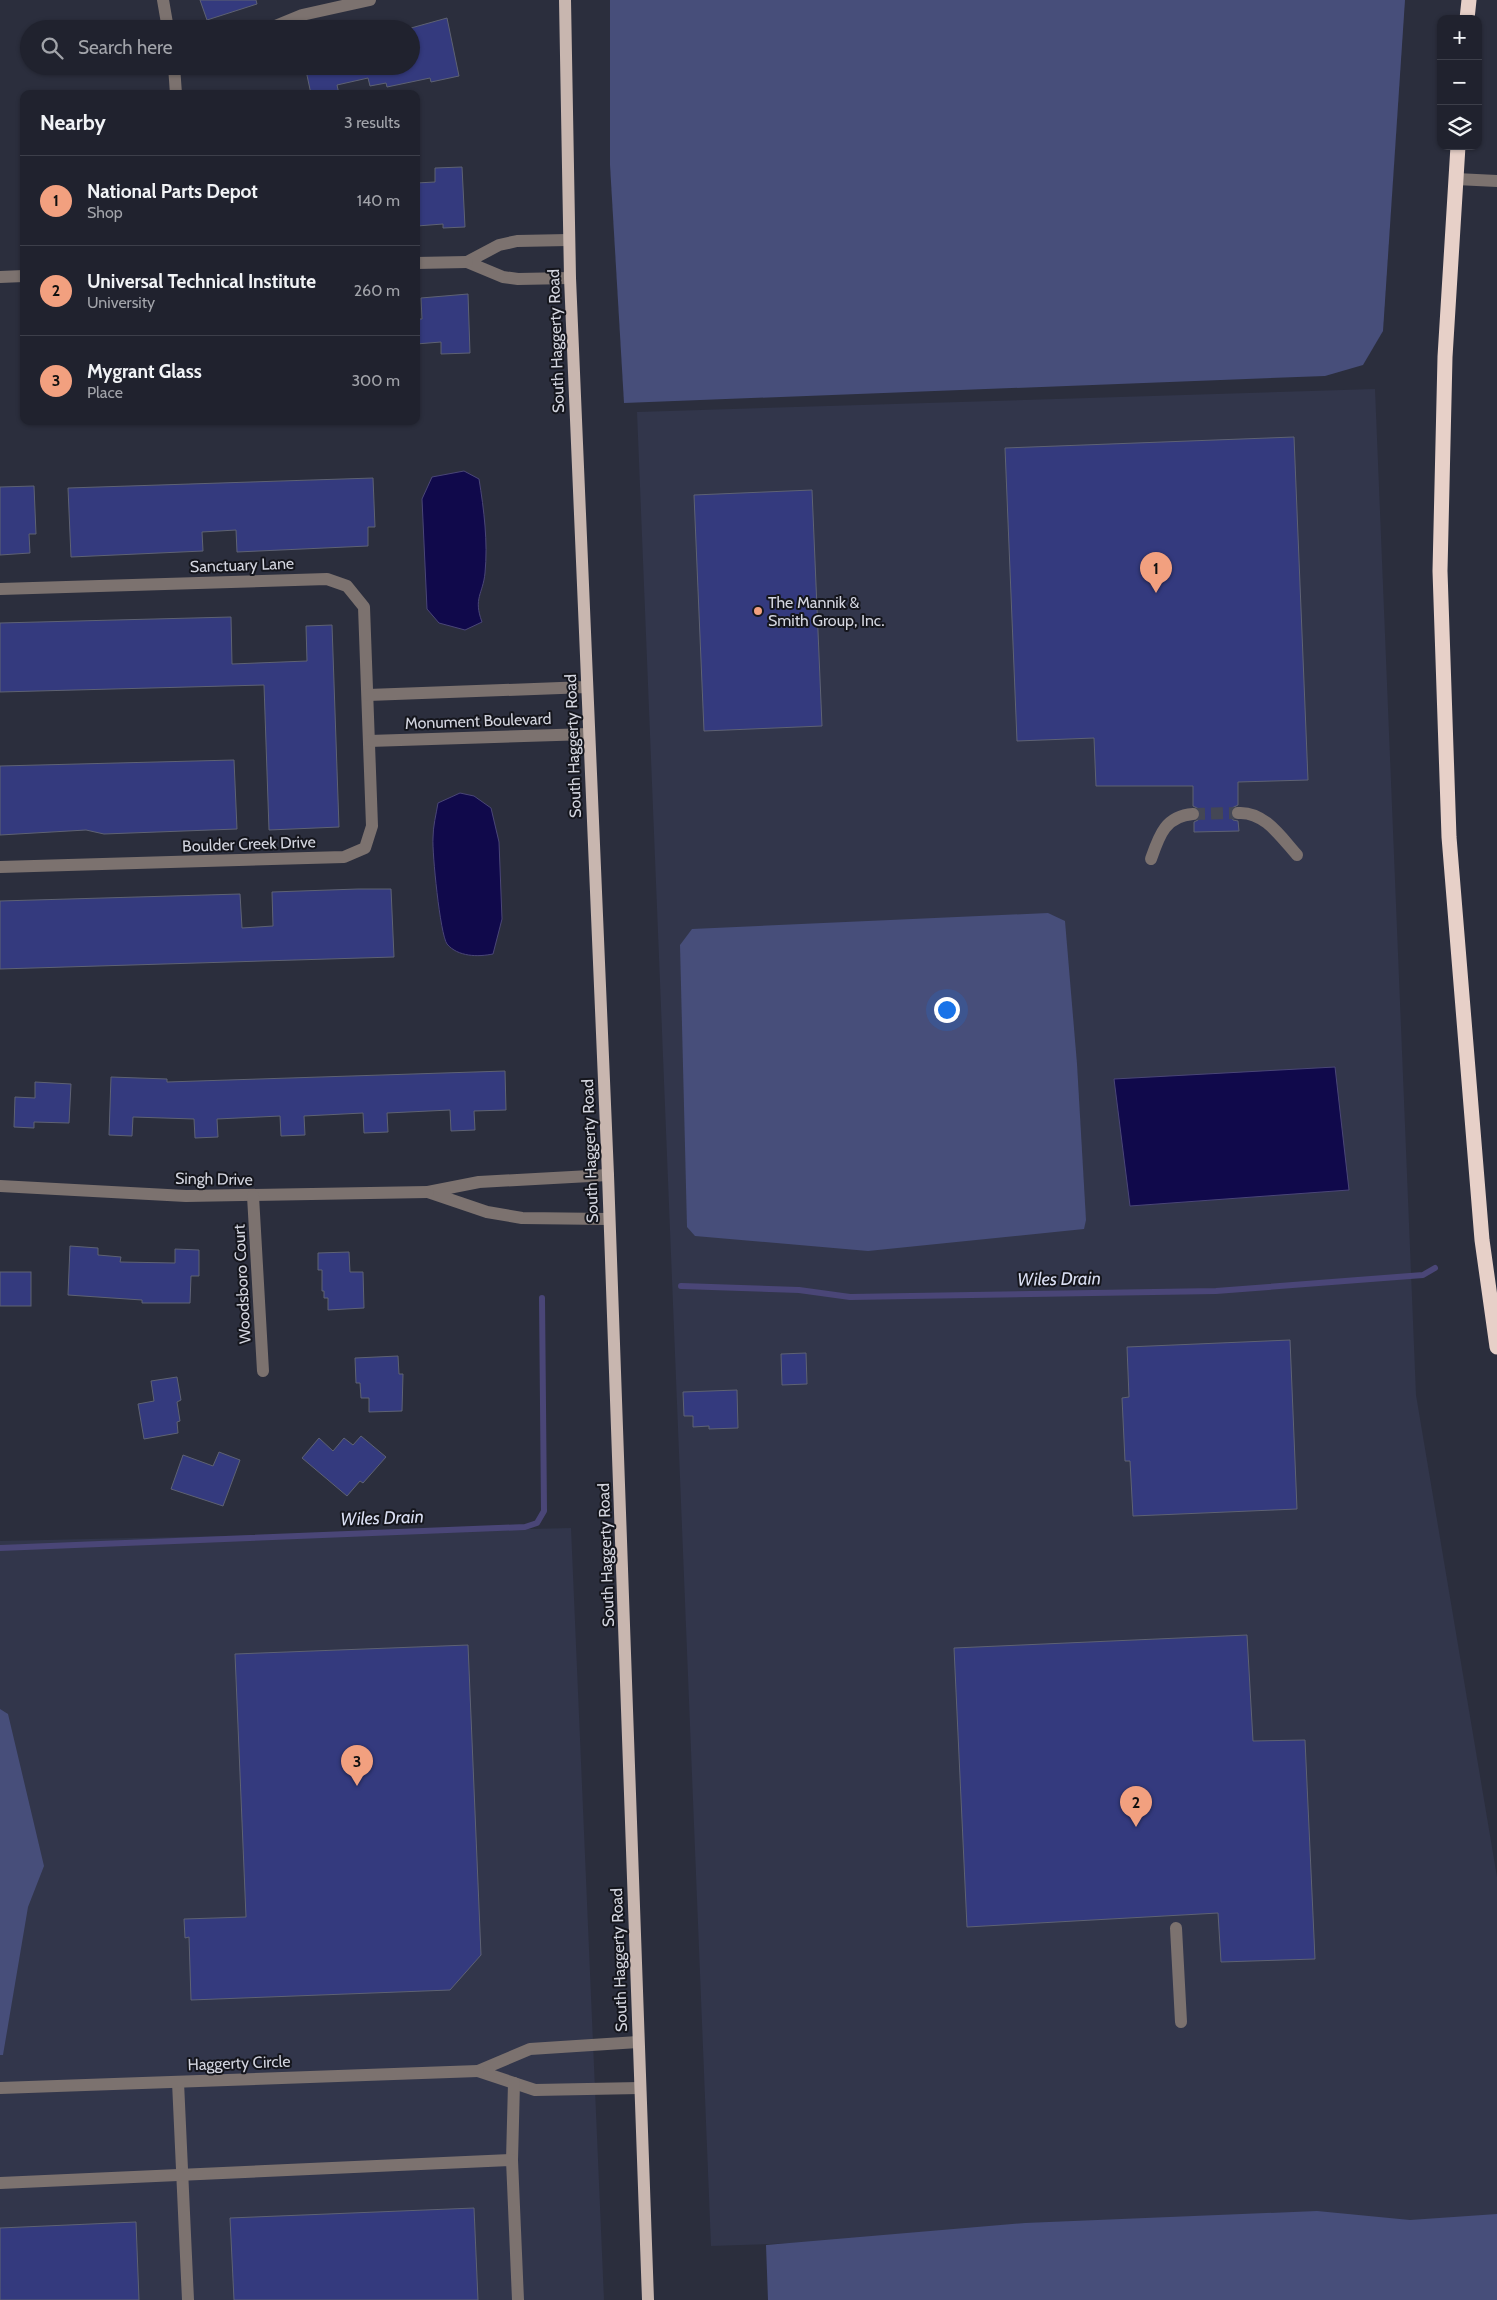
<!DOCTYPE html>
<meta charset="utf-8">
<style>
body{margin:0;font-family:Cabin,sans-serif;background:#282a36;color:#f1f3f6}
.controls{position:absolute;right:15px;top:15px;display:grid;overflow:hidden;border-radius:10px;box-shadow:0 1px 4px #0004}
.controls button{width:45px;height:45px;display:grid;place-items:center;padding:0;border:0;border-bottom:1px solid #3d3f4a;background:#20222e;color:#f1f3f6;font:25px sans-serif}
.you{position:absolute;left:946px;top:1009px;width:18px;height:18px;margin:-12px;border:4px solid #fff;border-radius:50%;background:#1a73e8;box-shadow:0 0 0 8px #1a73e833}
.badge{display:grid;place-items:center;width:32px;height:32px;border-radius:50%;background:#f2a07f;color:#111;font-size:16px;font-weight:700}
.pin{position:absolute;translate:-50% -41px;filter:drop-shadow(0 1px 2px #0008)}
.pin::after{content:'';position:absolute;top:26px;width:18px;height:15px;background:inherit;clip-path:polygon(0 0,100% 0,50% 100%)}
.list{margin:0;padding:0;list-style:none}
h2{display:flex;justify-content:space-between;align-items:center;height:65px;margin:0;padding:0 20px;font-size:21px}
h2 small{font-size:16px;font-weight:400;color:#a2a4aa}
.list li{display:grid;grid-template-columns:32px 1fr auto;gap:15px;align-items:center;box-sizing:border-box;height:90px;padding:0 20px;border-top:1px solid #3d3f4a}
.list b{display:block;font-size:19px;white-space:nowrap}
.list p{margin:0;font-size:16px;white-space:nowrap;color:#a2a4aa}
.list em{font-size:16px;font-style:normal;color:#a2a4aa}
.icon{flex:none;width:28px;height:28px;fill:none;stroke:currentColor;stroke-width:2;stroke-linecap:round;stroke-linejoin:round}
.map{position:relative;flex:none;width:1497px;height:2300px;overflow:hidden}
.search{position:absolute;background:#20222e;box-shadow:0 1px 4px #0004;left:20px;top:20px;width:400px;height:55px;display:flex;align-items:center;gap:12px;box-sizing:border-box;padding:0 18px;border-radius:28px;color:#a2a4aa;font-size:19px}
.panel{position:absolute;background:#20222e;box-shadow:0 1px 4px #0004;left:20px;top:90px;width:400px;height:335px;border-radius:10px}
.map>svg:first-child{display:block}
</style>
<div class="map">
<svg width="1497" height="2300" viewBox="0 0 1497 2300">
<rect width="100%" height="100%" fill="#2b2e3d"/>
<!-- built -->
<g fill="#32364b">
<path d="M1375 389 1416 1395 1497 1877V2220L711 2246 637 412Z"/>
<path d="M571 1528 604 2300H0V1541Z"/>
</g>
<!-- green -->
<g fill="#474e7a">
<path d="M610 0H1405L1383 331 1363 365 1325 376 624 403 610 165Z"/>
<path d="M1048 913 1065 921 1077 1064 1086 1220 1084 1229 868 1251 695 1236 687 1227 680 945 692 929Z"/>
<path d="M0 1709 8 1714 44 1866 28 1907 3 2055H0Z"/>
<path d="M1317 2211 1410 2220 1497 2214V2300H768L766 2245 1025 2223Z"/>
</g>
<!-- water -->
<g fill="#10094b" stroke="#4a4677">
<path d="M464 471 479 479C484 510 488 542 485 573 483 594 473 598 482 622L465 630 439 623 427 609 422 499 432 477Z"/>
<path d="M460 793 474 796 491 808 499 842 502 919 493 954C478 957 458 957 447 944 440 934 432 852 433 838 433 826 436 815 438 803Z"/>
<path d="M1335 1067 1349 1190 1130 1206 1114 1079Z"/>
</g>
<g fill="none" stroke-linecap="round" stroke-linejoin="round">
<!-- stream -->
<g stroke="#4a4677" stroke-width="6">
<path d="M681 1286 799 1290 850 1297 1216 1291 1423 1275 1435 1268"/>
<path d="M0 1548 525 1527 537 1523 544 1511 542 1298"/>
</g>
</g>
<!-- building -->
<g fill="#343a7e" stroke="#5e6273">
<path d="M200 0H256L257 4 207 20Z"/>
<path d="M447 18 459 76 431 82 430 78 387 87 386 83 370 86 368 78 337 85 339 94H311L305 66H411V28Z"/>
<path d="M462 167 465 227 443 228V224L417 226 416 183 435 182V168Z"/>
<path d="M468 294 470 353 441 354V342L416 344V319H422L421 298Z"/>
<path d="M1294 437 1308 780 1238 782V805L1232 808 1230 813 1233 820 1238 821 1239 831 1194 832V822L1198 820 1201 813 1199 809 1193 806V786H1096L1094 738 1017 741 1005 448Z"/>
<path d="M373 478 375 527H368V546L237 552 236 530 202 532 203 551 71 557 68 488Z"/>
<path d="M34 486 36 534H29L30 553 0 555V487Z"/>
<path d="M812 490 822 726 704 731 694 495Z"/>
<path d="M231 617 232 664 307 661 306 626 332 625 339 827 269 830 264 685 0 692V623Z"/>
<path d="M234 760 237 829 104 834 86 830 0 835V766Z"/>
<path d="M358 889H391L394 957 0 969V901L240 894 242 928 273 926 272 892Z"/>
<path d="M505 1071 506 1110 474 1111 475 1130 451 1131 450 1110 387 1113 388 1132 364 1133 363 1113 304 1116 305 1135 281 1136 280 1116 217 1119 218 1137 195 1138 194 1119 133 1117 132 1136 109 1135 111 1077 167 1079V1082Z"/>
<path d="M35 1082 71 1084 69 1123 34 1122V1128L14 1127 15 1097 35 1098Z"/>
<path d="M70 1246 98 1248V1255L121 1257 120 1262 175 1263V1249L199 1250V1276H191L190 1303H142V1300L68 1295Z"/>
<path d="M349 1252 350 1272H363L364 1308 328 1310V1298H324V1291H322V1270H318V1253Z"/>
<rect x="0" y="1272" width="31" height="34"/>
<path d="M1290 1340 1297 1509 1133 1516 1130 1461H1125L1122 1398 1129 1397 1127 1347Z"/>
<path d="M806 1353 807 1384 782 1385 781 1354Z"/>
<path d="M398 1356 399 1374H403L402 1411 369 1412V1398H361L360 1383H356L355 1358Z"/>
<path d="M177 1377 181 1400 177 1402 180 1421 177 1422 178 1433 144 1439 138 1404 154 1401 151 1381Z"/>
<path d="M737 1390 738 1428 709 1429V1426L693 1427V1416H684L683 1392Z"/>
<path d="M361 1436 386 1457 363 1483 360 1481 347 1496 302 1458 319 1438 333 1451 344 1438 353 1445Z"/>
<path d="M219 1452 240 1460 223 1506 171 1489 183 1455 213 1466Z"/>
<path d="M1247 1635 1253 1741 1305 1740 1315 1959 1221 1962 1218 1913 967 1927 954 1648Z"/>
<path d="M468 1645 481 1955 450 1990 191 2000 189 1937 185 1938 184 1919 246 1917 235 1654Z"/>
<path d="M474 2208 478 2300H234L230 2218Z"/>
<path d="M136 2222 139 2300H0V2228Z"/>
</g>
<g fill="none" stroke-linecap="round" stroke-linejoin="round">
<!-- minor-tunnel -->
<path stroke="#444755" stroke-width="12" stroke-dasharray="12 6" stroke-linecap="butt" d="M1193 814 1238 813"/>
<!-- minor -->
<g stroke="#7c726f" stroke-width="12">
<path d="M163 0 168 29"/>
<path d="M268 29 302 15 370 0"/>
<path d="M174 66 176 94"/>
<path d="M1456 179 1497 181"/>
<path d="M568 240 517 241 499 245 467 262 503 277 518 279 570 278"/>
<path d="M416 263 467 262"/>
<path d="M0 277 24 276"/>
<path d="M0 589 327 579 347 586 364 607 372 826 365 848 344 857 0 867"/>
<path d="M368 695 587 687"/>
<path d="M369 741 589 734"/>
<path d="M1238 813C1264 811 1281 837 1297 855"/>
<path d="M1151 859C1159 836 1165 816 1193 814"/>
<path d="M608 1175 479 1182 428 1192 487 1212 522 1218 608 1219"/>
<path d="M0 1186 186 1196 428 1192"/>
<path d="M253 1196 263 1371"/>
<path d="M1176 1928 1181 2022"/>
<path d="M638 2042 530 2049 478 2071 535 2090 640 2088"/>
<path d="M178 2082 188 2300"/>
<path d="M0 2088 478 2071"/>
<path d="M512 2160 514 2083"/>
<path d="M0 2183 512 2160 518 2300"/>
</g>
<!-- major -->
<path stroke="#c8b6af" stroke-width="12" d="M565 0 570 278 608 1175 648 2300"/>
<!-- highway -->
<g stroke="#e7d0c8" stroke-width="15">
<path d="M1467 19 1469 0"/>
<path d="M1458 146 1445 357 1440 571 1449 837 1482 1240 1497 1347"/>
</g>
</g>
<!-- markers -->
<circle fill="#f2a07f" stroke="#15161d" stroke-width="2" cx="758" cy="611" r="5"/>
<g text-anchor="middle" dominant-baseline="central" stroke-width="4" stroke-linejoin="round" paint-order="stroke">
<!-- street labels -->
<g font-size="16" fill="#d3d5df" stroke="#15161d">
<text transform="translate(556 341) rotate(-92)">South Haggerty Road</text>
<text transform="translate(242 565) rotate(-2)">Sanctuary Lane</text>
<text transform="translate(478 721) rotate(-2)">Monument Boulevard</text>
<text transform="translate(573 746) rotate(-92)">South Haggerty Road</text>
<text transform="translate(249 844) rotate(-2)">Boulder Creek Drive</text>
<text transform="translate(590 1151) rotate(-92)">South Haggerty Road</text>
<text transform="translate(214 1179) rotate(1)">Singh Drive</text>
<text transform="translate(242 1284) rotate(-93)">Woodsboro Court</text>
<text transform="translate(606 1555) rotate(-92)">South Haggerty Road</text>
<text transform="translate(619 1960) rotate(-92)">South Haggerty Road</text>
<text transform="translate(239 2063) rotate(-2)">Haggerty Circle</text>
</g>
<!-- poi labels -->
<g font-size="16" fill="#d3d5df" stroke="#15161d" text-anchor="start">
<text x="768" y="602">The Mannik &amp;<tspan x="768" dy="18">Smith Group, Inc.</tspan></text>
</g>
<!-- water labels -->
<g font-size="18" font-style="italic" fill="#dadff3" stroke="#15161d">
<text transform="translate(1059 1279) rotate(-1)">Wiles Drain</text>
<text transform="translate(382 1518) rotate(-2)">Wiles Drain</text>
</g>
</g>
</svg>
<div class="controls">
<button>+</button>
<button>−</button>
<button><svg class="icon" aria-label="layers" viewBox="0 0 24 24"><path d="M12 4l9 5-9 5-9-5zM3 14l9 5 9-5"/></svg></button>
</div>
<div class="you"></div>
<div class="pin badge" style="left:1156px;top:593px">1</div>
<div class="pin badge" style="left:1136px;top:1827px">2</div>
<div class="pin badge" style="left:357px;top:1786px">3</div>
<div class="search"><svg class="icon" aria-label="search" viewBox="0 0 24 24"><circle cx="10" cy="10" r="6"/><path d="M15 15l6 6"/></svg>Search here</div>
<section class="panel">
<h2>Nearby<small>3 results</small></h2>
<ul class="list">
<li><span class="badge">1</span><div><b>National Parts Depot</b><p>Shop</p></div><em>140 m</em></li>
<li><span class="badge">2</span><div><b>Universal Technical Institute</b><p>University</p></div><em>260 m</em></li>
<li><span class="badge">3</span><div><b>Mygrant Glass</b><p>Place</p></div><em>300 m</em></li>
</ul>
</section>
</div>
